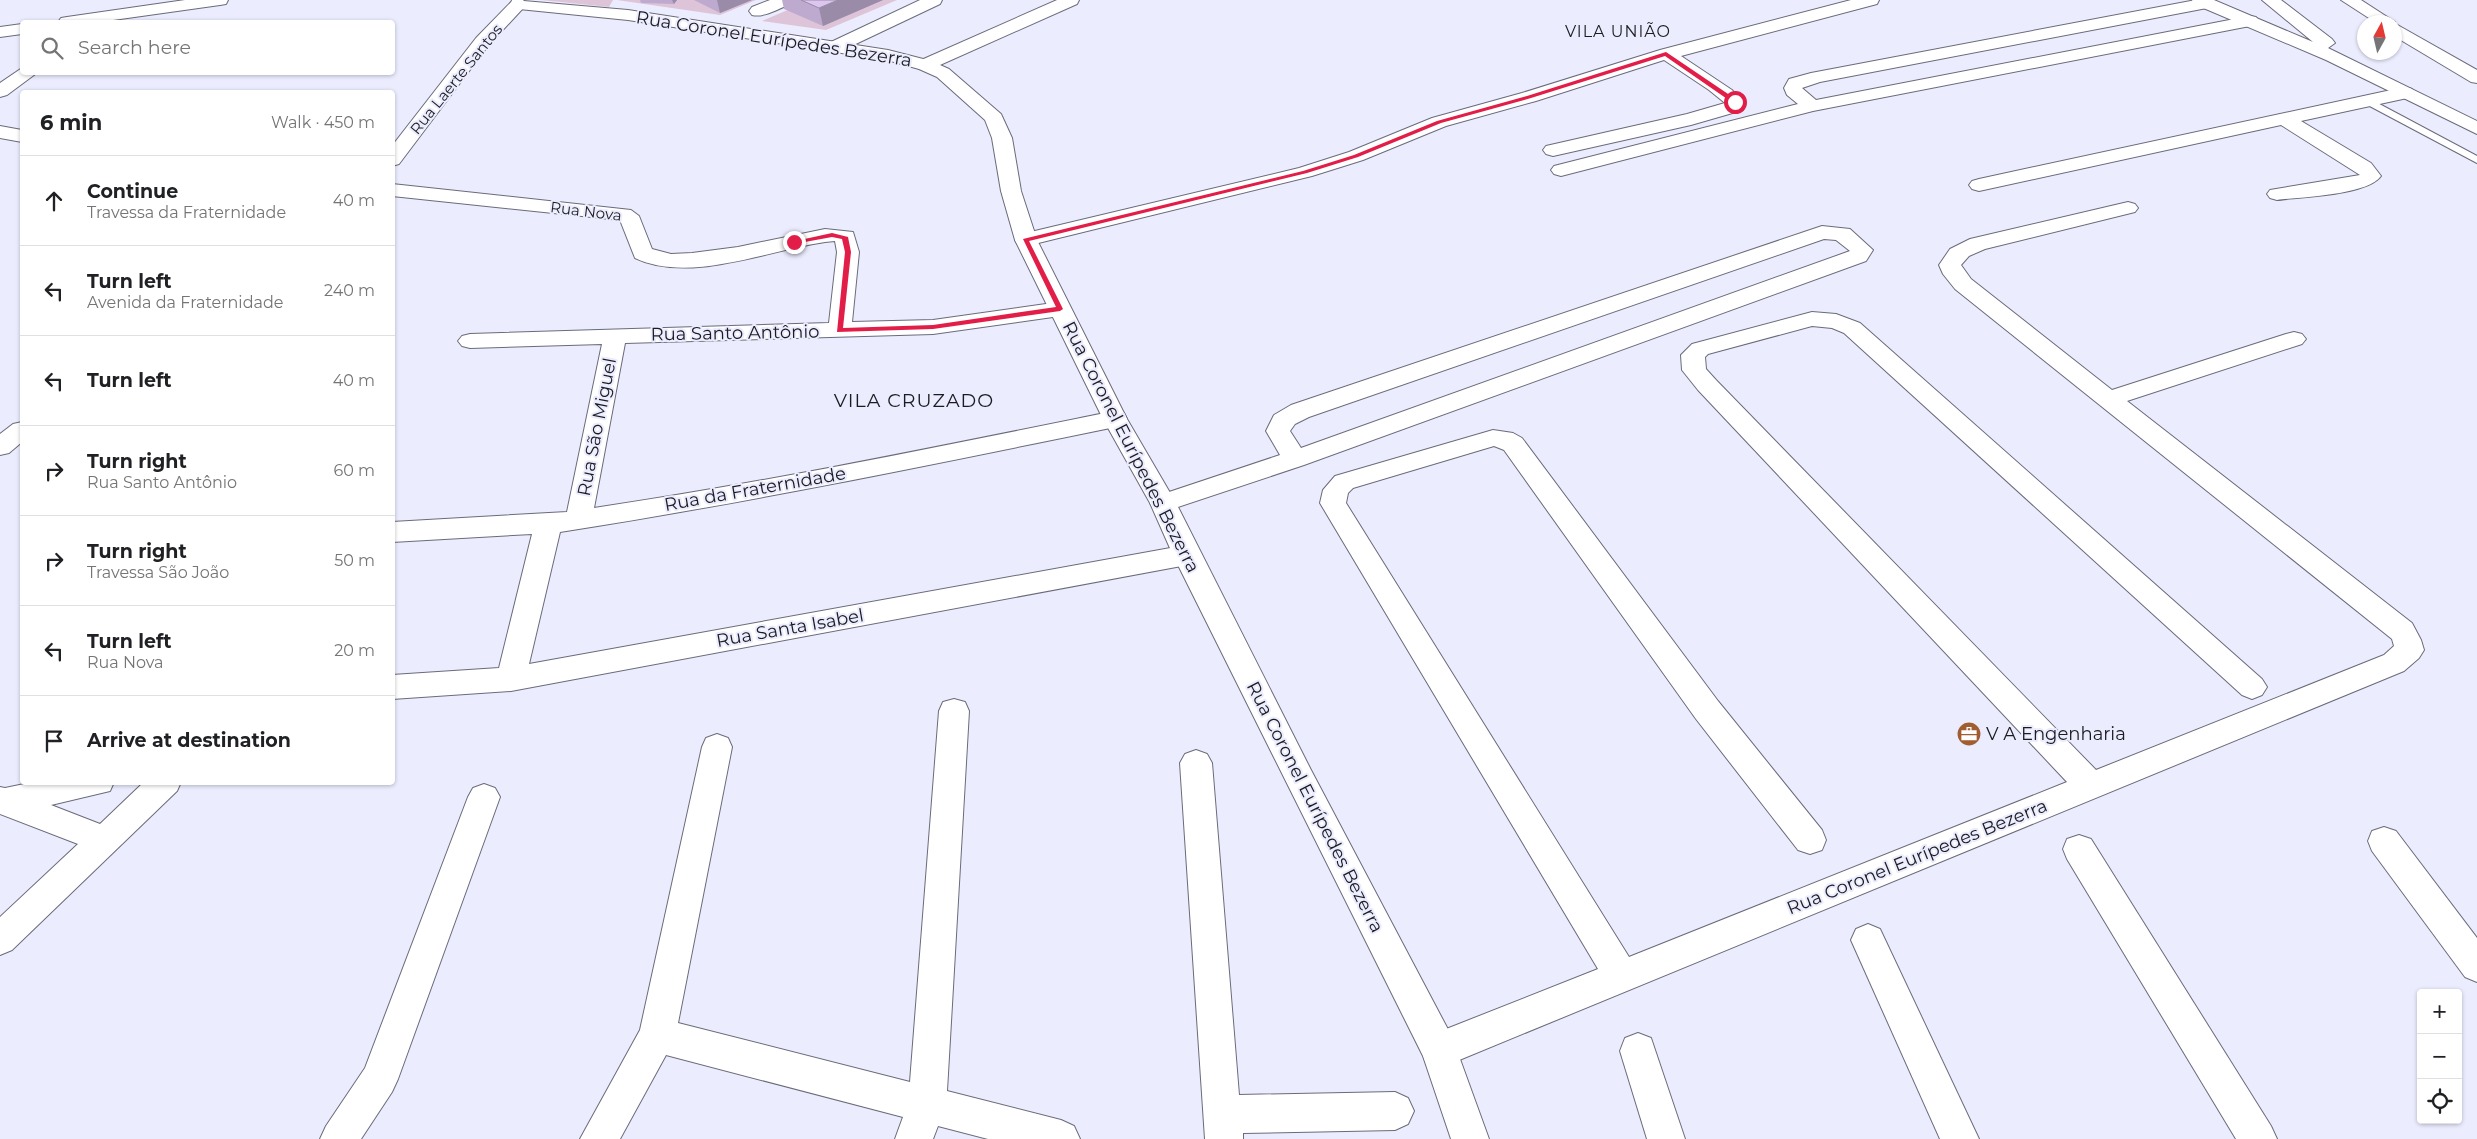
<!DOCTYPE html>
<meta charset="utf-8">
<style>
body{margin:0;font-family:Montserrat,sans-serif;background:#f2f2f2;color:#202124}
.controls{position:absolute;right:15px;bottom:15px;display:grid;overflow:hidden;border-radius:5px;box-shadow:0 1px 4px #0004}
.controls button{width:45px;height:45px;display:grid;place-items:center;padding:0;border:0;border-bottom:1px solid #e0e0e0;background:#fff;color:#202124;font:25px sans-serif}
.compass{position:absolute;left:2357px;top:15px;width:45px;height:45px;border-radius:50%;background:#fff;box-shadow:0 1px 4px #0004;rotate:8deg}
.stop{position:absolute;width:15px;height:15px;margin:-11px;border:4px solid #e11d48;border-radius:50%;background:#fff}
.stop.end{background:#e11d48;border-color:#fff;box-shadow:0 1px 5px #0008}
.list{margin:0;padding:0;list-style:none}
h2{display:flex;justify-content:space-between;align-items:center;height:65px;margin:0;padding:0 20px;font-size:21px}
h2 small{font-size:16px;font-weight:400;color:#757577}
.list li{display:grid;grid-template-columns:32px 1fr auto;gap:15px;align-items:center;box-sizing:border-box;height:90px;padding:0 20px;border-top:1px solid #e0e0e0}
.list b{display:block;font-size:19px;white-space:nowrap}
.list p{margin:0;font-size:16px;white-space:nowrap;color:#757577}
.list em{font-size:16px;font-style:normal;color:#757577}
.icon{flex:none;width:28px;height:28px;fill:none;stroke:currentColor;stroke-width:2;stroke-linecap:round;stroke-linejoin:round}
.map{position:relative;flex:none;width:2477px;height:1139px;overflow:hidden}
.search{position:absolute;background:#fff;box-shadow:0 1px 4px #0004;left:20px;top:20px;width:375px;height:55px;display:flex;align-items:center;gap:12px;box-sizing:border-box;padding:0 18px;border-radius:5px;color:#757577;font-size:19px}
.panel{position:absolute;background:#fff;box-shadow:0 1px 4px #0004;left:20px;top:90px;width:375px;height:695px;border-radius:5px}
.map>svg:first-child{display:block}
</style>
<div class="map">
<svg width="2477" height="1139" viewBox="0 0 2477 1139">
<rect width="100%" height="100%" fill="#ebecfe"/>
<!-- green -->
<g fill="#dec4d8">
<path d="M541 0H613L609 7Z"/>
<path d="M617 0H756L720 15Z"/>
<path d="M811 0H897L826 30 762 21Z"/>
</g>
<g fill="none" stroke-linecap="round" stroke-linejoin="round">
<defs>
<path id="service" d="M2364 99H2370L2477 156V163L2364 103Z"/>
<g id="minor">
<path d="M185 0H228L226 4 220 5 99 22H58L61 18 67 17Z"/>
<path d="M513 0H523L527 4 488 46 399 164 392 166V146L476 38Z"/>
<path d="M770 0H793L791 4C779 8 765 18 752 15L749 11 752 7Z"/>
<path d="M920 0H942L940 4 843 50H831L828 46 831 42Z"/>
<path d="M1057 0H1079L1077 4 931 69H919L916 65 919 61Z"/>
<path d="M1851 0H1879L1877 4 1681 56 1732 90 1745 106 1743 110 1691 125 1553 156 1546 154 1543 150 1546 146 1687 114 1725 103 1709 90 1664 60 1536 101 1446 126 1363 160 1312 176 1026 246 1018 245 1015 240 1018 235 1299 168 1349 152 1432 118 1522 93 1660 50Z"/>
<path d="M2196 0H2213L2215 3 2213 7 2207 8 1820 82 1802 88 1816 100 2250 16 2256 17 2259 21 2256 25 2250 26 1813 111 1561 176 1554 174 1551 170 1554 166 1798 104 1787 95 1784 88 1789 79 1811 73Z"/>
<path d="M2341 0H2361L2395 22H2375Z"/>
<path d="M2394 23 2477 70V83L2471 82 2394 36Z"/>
<path d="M22 24V34L0 37V27Z"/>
<path d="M22 68V72H38L7 95 0 97V83Z"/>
<path d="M2405 87 2412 89 2414 93 2412 97 2301 121 2371 163 2381 176C2368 195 2301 197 2277 200L2270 198 2267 194 2270 190 2360 175 2281 125 1979 191 1972 189 1969 185 1972 181 1979 179Z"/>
<path d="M0 126 22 130V142L0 138Z"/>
<path d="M392 184 631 210 639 216 652 249 671 254 692 253 738 247 825 229 853 232 859 252 852 322 933 320 1060 302 1068 304 1071 309 1068 314 1060 316 933 334 625 343 594 508C769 482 942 446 1115 411L1124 413 1127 419 1124 425 1115 427C930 465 746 503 560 532L529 664 1187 545 1197 548 1201 555 1197 562 1187 565 511 691 392 699V675L499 668 532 534 392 542V522L567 512 602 344 470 348 462 346 458 341 462 336 470 334 829 323 837 252 835 241 825 242C769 250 689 284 635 258L620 220 392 196Z"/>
<path d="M2128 202 2135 204 2138 208 2135 212 1985 249 1969 256 1961 265 1971 279 2112 390 2286 334 2294 332 2302 334 2306 339 2302 344 2127 401 2412 623 2421 640 2424 650 2419 658 2404 671 1452 1063 1439 1068 1426 1063 1421 1050 1426 1037 1598 969 1320 503 1323 490 1335 476 1493 430 1513 433 1522 438 1718 701 1822 830 1826 840 1822 850 1810 854 1798 850 1696 719 1504 450 1494 446 1353 488 1348 493 1346 503 1629 957 2067 782 1698 390 1682 370 1681 355 1692 344 1812 312 1836 314 1860 323 2262 679 2267 687 2262 695 2252 699 2242 695 1844 333 1832 328 1812 326 1708 354 1705 357 1706 369 1716 380 2096 770 2384 655 2394 646 2392 639 1955 289 1943 274 1939 265 1950 249 1970 239Z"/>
<path d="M1822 226 1850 229 1873 250 1866 261 1304 465 1163 512 1154 509 1150 503 1154 497 1280 455 1266 431 1274 415 1291 405ZM1824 239 1836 240 1850 251 1301 448 1290 431 1295 424 1309 417Z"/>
<path d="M22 422V442L9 453 0 455V434L13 424Z"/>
<path d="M954 699 965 702 969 711 947 1091 1061 1120 1074 1126 1080 1139H988L938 1126 933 1139H895L903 1117 666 1055 620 1139H580L640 1030 702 747 706 738 717 734 728 738 732 747 678 1023 910 1082 939 711 943 702Z"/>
<path d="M1196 750 1207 754 1212 763 1239 1095 1395 1092 1408 1098 1414 1111 1408 1124 1395 1130 1243 1133V1139H1205L1180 763 1185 754Z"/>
<path d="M34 782H114L110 791 51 805 100 824 144 782H181L177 791 12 950 0 955V917L78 844 0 814V787L5 788Z"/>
<path d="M484 784 495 788 500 797 398 1079 392 1092 361 1139H320L326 1126 365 1068 468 797 473 788Z"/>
<path d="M2384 827 2396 831 2477 938V982L2465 977 2372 851 2368 841 2372 831Z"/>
<path d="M2079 835 2091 839 2271 1126 2277 1139H2236L2067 859 2063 849 2067 839Z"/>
<path d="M1868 924 1880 929 1979 1139H1940L1851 940 1856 929Z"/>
<path d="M1638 1033 1651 1038 1685 1139H1647L1620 1051 1625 1038Z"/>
</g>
<g id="tertiary">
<path d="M512 0 628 10 888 50 931 61 949 69 1001 114 1012 138 1021 191 1037 240 1127 419 1176 503 1311 770 1452 1037 1489 1139H1451L1423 1056 1173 555 1150 503 1103 419 1015 240 1001 191 992 138 985 120 937 77 919 69 887 60 628 20 519 9 513 8 511 4Z"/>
<path d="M2192 0H2214L2313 42 2262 0H2281L2332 39 2335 43 2328 48 2477 121V134L2326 60 2194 4Z"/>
</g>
</defs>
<!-- service casing -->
<use href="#service" stroke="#6a6b7a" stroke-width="2"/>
<!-- minor casing -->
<use href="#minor" stroke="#6a6b7a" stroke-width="2"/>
<!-- tertiary casing -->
<use href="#tertiary" stroke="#6a6b7a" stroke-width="2"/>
<!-- service -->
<use href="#service" fill="#fff" fill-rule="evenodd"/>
<!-- minor -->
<use href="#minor" fill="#fff" fill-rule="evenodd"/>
<!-- tertiary -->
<use href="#tertiary" fill="#fff" fill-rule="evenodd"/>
</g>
<!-- wall -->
<g fill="#bdaace">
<path d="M640 0H677L674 4 641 3Z"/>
<path d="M694 0H752L720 13Z"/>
<path d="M782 0H883L823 26 784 9Z"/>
</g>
<!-- shaded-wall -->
<g fill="#9a8ba8">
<path d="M672 0H677L674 4Z"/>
<path d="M717 0H752L720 13Z"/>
<path d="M838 0H883L823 26 819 8Z"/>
</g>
<!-- building -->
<path fill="#dcc6f0" stroke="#9a8ba8" d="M801 0H838L819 8Z"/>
<!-- route -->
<path fill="#e11d48" d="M1666 52 1737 100V103H1733L1665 56 1531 98 1441 123 1358 157 1307 173 1029 241 1063 309 1060 311 933 329 837 332 845 252 842 239 832 237 794 244 791 242 832 233 848 237 851 252 843 328 933 325 1056 307 1023 239 1303 171 1354 155 1437 121 1527 96Z"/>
<!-- icons -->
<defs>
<symbol id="office-disc" viewBox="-11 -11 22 22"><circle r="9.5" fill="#a15c30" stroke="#ebecfe"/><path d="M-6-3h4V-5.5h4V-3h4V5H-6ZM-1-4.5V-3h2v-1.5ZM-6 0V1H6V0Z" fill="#fff"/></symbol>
</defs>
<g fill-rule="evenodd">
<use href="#office-disc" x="1955" y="720" width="28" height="28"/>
</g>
<g text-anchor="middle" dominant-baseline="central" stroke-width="4" stroke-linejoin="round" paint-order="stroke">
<!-- far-street labels -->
<g font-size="15" fill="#1b1b21" stroke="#ebecfe">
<text transform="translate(456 79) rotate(-51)">Rua Laerte Santos</text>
<text transform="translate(586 211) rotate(7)">Rua Nova</text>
</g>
<!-- far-neighbourhood labels -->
<g font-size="16" letter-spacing="1" fill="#1b1b21" stroke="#ebecfe">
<text x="1618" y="31">VILA UNIÃO</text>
</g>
<!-- street labels -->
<g font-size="18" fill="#1b1b21" stroke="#ebecfe">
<text transform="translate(774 39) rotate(9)">Rua Coronel Eurípedes Bezerra</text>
<text transform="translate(735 333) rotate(-1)">Rua Santo Antônio</text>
<text transform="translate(597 427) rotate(-79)">Rua São Miguel</text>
<text transform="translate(1131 447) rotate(63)">Rua Coronel Eurípedes Bezerra</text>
<text transform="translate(755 489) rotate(-10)">Rua da Fraternidade</text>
<text transform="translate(790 628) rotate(-10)">Rua Santa Isabel</text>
<text transform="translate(1315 807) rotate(63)">Rua Coronel Eurípedes Bezerra</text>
<text transform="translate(1917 857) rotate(-22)">Rua Coronel Eurípedes Bezerra</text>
</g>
<!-- poi labels -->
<g font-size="18" fill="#1b1b21" stroke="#ebecfe" text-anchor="start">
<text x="1986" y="734">V A Engenharia</text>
</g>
<!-- neighbourhood labels -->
<g font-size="19" letter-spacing="1" fill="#1b1b21" stroke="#ebecfe">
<text x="914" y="400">VILA CRUZADO</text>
</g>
</g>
</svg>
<div class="controls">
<button>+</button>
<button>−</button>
<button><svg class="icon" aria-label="locate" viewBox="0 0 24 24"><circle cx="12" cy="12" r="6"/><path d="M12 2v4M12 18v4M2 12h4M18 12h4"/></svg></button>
</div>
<svg class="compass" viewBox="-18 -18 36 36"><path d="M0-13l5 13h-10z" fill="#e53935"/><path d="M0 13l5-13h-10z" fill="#757577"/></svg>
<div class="stop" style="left:1735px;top:102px"></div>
<div class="stop end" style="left:794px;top:242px"></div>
<div class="search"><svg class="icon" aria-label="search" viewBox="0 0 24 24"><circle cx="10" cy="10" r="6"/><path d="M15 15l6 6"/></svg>Search here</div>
<section class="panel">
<h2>6 min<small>Walk · 450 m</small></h2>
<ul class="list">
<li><svg class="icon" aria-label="ahead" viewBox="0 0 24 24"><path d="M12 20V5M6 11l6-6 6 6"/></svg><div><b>Continue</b><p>Travessa da Fraternidade</p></div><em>40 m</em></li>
<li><svg class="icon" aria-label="left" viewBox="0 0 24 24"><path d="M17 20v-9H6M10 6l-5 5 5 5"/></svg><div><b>Turn left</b><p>Avenida da Fraternidade</p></div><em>240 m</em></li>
<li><svg class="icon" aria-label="left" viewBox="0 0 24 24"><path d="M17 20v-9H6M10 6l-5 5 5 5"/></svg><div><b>Turn left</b></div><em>40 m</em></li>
<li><svg class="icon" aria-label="right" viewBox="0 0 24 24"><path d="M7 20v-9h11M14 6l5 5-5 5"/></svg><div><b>Turn right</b><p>Rua Santo Antônio</p></div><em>60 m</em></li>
<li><svg class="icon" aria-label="right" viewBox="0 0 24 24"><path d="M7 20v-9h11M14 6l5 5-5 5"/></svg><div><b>Turn right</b><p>Travessa São João</p></div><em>50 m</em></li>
<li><svg class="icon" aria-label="left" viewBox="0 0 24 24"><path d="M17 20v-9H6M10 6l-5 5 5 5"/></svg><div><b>Turn left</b><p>Rua Nova</p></div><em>20 m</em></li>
<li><svg class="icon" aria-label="arrive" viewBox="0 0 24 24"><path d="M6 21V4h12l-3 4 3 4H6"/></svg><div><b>Arrive at destination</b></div></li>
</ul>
</section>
</div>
